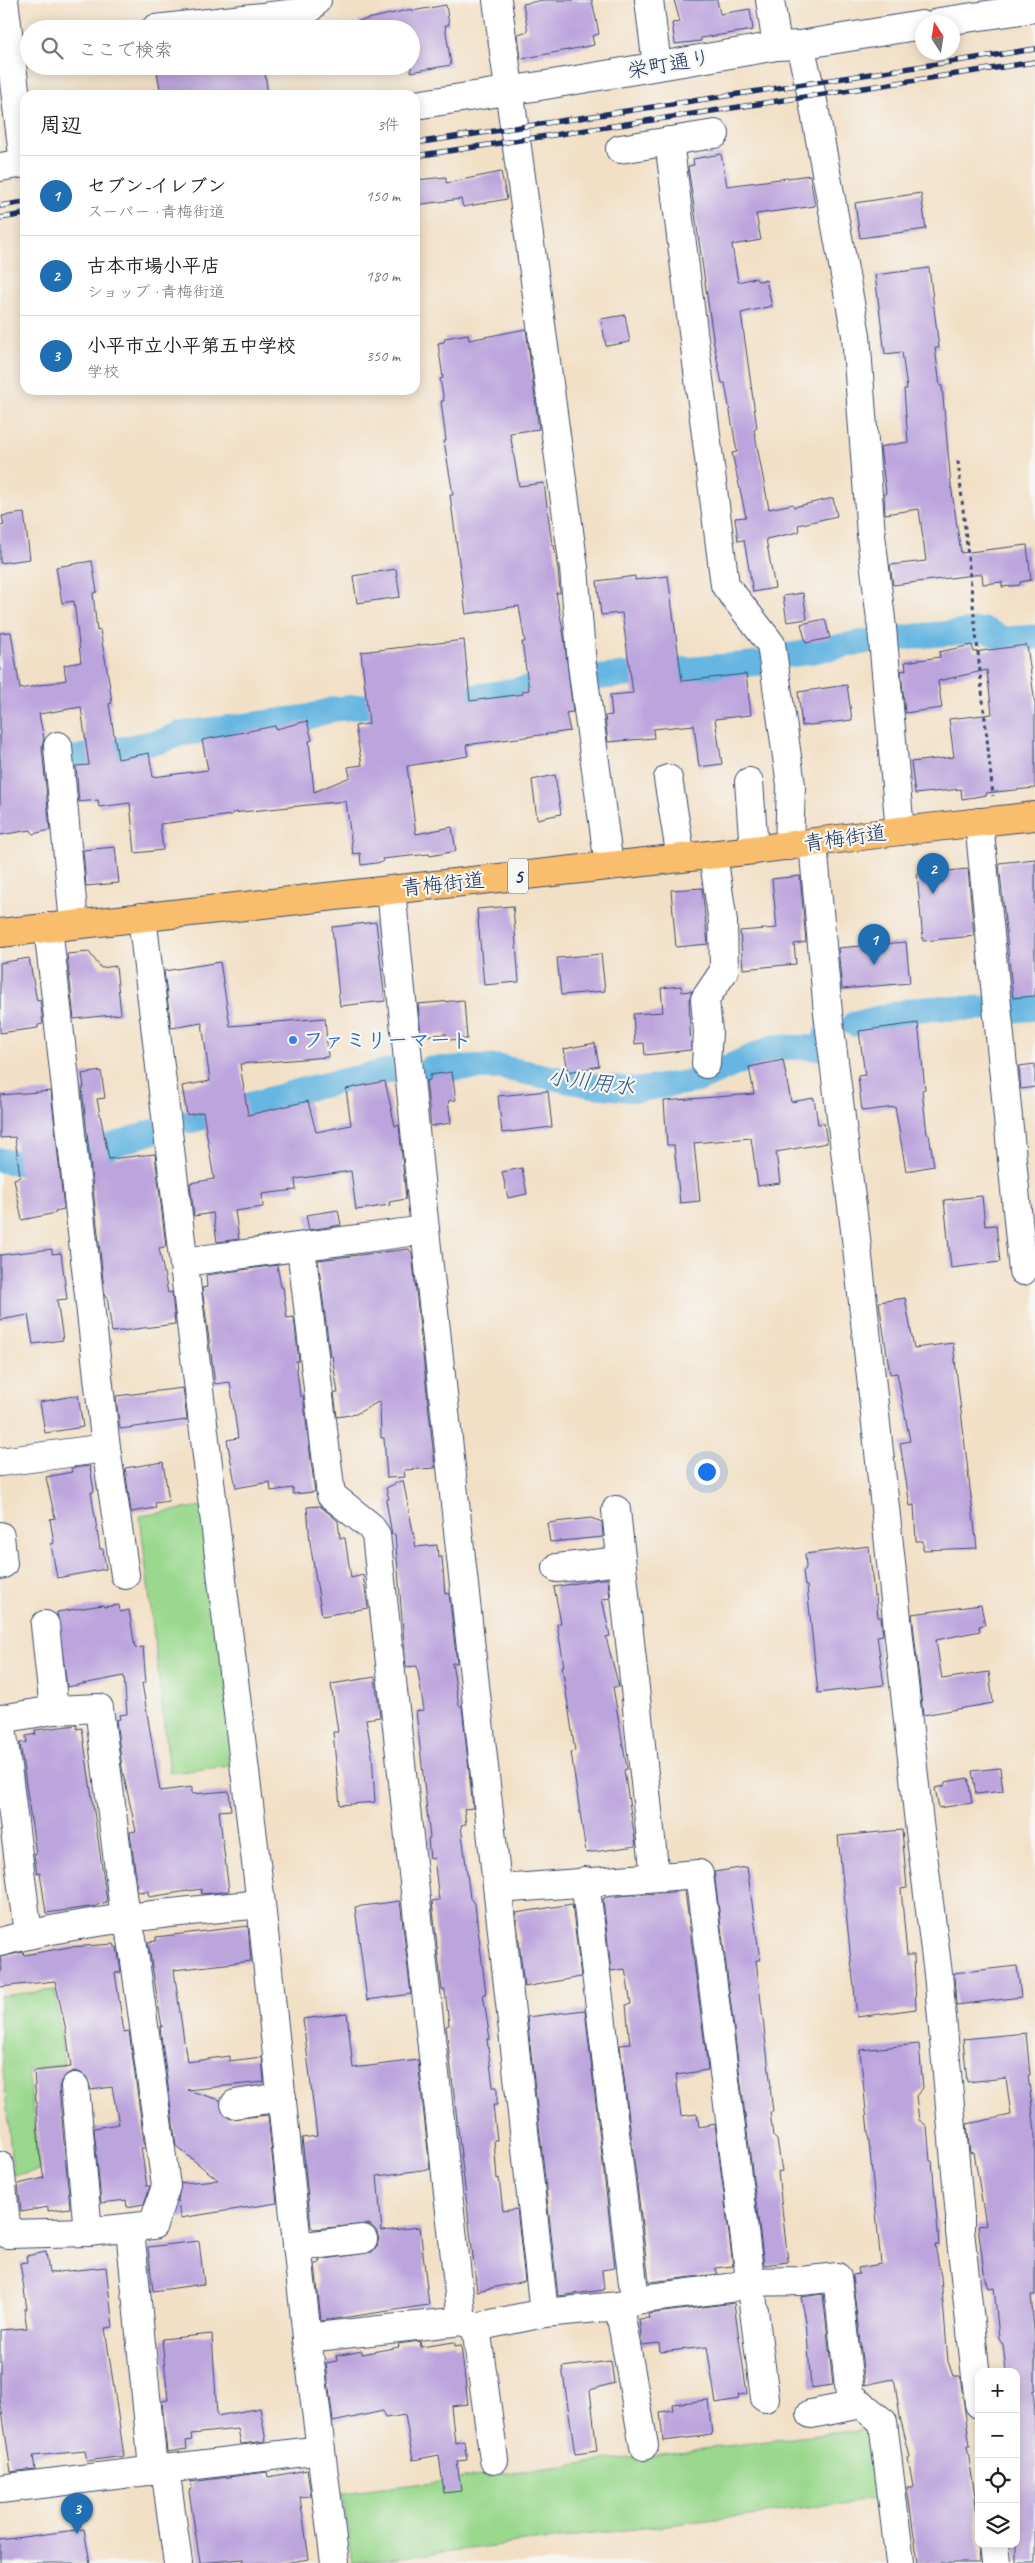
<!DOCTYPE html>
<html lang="ja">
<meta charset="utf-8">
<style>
body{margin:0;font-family:Caveat,"Klee One",sans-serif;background:#f2f2f2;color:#222}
.controls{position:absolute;right:15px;bottom:15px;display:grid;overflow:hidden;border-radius:10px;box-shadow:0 2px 12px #0003}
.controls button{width:45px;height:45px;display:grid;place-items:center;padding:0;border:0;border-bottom:1px solid #e0e0e0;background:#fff;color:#222;font:25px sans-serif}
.compass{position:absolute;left:915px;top:15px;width:45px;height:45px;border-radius:50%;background:#fff;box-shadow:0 2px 12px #0003;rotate:348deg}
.you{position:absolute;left:706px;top:1471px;width:18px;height:18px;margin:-12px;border:4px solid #fff;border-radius:50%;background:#1a73e8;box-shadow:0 0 0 8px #1a73e833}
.badge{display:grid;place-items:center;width:32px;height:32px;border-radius:50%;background:#1f6fb2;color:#fff;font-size:16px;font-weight:700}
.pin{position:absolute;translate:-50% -41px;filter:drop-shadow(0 1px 2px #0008)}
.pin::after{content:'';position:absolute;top:26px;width:18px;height:15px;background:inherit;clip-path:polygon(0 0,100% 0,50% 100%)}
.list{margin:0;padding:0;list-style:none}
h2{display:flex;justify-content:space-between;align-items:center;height:65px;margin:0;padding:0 20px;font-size:21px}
h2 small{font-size:16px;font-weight:400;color:#767676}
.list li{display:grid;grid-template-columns:32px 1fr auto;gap:15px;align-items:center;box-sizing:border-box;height:80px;padding:0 20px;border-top:1px solid #e0e0e0}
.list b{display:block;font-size:19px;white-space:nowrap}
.list p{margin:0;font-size:16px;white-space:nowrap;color:#767676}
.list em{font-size:16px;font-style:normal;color:#767676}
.icon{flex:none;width:28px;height:28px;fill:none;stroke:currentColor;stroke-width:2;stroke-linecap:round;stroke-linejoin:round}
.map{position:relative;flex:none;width:1035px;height:2563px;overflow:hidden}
.search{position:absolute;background:#fff;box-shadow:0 2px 12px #0003;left:20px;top:20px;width:400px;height:55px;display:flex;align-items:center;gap:12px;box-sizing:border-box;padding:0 18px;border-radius:28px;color:#767676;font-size:19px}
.panel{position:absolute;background:#fff;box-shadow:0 2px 12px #0003;left:20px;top:90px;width:400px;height:305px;border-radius:15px}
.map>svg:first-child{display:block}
</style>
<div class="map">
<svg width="1035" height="2563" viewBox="0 0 1035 2563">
<rect width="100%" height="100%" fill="#f6f6f2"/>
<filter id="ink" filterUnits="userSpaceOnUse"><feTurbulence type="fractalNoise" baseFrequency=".02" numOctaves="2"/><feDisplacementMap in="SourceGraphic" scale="10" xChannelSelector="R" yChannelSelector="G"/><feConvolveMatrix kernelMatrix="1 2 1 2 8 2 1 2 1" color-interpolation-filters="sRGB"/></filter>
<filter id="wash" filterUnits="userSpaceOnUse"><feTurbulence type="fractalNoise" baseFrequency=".0096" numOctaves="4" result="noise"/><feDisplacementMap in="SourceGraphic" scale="20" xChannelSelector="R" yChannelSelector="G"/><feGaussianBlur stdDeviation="1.12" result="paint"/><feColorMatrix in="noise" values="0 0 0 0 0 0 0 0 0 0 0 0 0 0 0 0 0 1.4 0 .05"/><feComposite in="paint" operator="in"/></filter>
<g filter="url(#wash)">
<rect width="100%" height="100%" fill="#f2e0c6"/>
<!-- green -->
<g fill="#9ad88d" stroke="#5a8476">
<path d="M203 1506 237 1765 170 1773 140 1516Z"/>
<path d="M55 1990 64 2065 28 2069 40 2171 13 2175 0 2036V1996Z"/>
<path d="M874 2428 881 2499 353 2563 342 2493Z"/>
</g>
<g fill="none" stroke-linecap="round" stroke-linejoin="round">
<!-- canal -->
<g stroke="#66b6e1" stroke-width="25">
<path d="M791 655 875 640 985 630 1005 639 1035 637"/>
<path d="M0 774 41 769 74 758 162 741 180 734 308 717 334 709 477 696 602 677 761 663"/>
<path d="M1017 1010 1035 1008"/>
<path d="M854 1024 917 1009 983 1008"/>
<path d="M429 1069 499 1067 589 1085 637 1090 696 1081 774 1047 822 1048 826 1034"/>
<path d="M190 1121 306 1089 398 1069"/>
<path d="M92 1152 155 1131"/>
<path d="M0 1160 31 1165 51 1161"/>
</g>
</g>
<g id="blocks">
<!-- building -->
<g fill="#bca4dd">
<path d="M543 0H592L599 34 592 36 594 45 521 59 518 34 528 31 523 4Z"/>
<path d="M674 0H717L720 14 750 9 753 30 701 38V41L675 44 672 23 680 22Z"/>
<path d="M446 5 449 25H445L451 65 411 72V29H359V21L412 9V11Z"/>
<path d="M156 66H264L268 95H161Z"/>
<path d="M721 154 727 186 810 175 815 206 756 214 761 240 732 245 738 282 755 278 758 281 766 280 772 306 741 313 757 428 754 430 769 509 793 504 794 507 833 498 837 516 798 525 799 532 766 539 775 588 753 592 744 540 738 541 735 518 746 517 732 453 737 452 725 383H722L714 344 688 166 694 165 693 159Z"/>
<path d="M501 172 507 199 463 207 461 199 415 205 416 180 446 177V183Z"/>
<path d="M921 193 926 229 860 238 855 203Z"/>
<path d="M929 268 939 348H935L940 386H942L951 485 961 553 1027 545 1031 580 1020 582V585L1002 587V582L983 584 982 574 893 585 890 565 926 561 919 509 885 514 884 494 886 493 880 447 908 442 904 389H907L902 352 885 354 875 275Z"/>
<path d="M625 315 630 342 606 346 601 319Z"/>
<path d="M526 329 539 429 510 433 519 486 544 483 552 545H554L558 570 560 593H556L564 636 573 712 566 713 570 731 466 745 468 756 407 766 416 834 452 827 456 851 430 856 429 854 382 859 383 862 361 865 360 853 353 854 346 801 232 813V815L160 824 163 850 135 853 130 803 99 807 98 800 79 802 76 766 89 765 81 707 39 714 44 739 42 747 50 830 33 834 31 830 0 835V633L11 632 20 689 66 680 64 665 81 662 74 601 62 603 56 567 92 561 97 592 93 593 97 631 100 630 109 681 112 703 109 704 118 759 149 753 153 777 208 770 202 740 275 726 276 729 307 721 312 740 309 741 314 792 350 777 348 767 362 765 355 726 369 724 361 652 464 640 470 701 523 694 522 691 529 690 522 642H525L519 606 466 614 450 495H453L444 441H446L441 401H444L440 379 443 378 438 343 444 342 445 338 468 334 469 340Z"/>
<path d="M24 513 30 559 0 563V526L4 525 2 516Z"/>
<path d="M396 569 400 597 357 603 353 576Z"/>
<path d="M635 576V580L668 576 682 681 746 674 751 715 715 719 722 764 699 767 694 725 653 729 654 738 608 742 605 716 612 715 610 695 633 693 622 613 601 615 597 581Z"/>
<path d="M803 593 807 619 787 622 783 596Z"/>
<path d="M825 619 830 638 806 643 801 624Z"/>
<path d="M972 645 974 652 1027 645 1035 704V788L986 793 987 795 962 799 961 789 915 794 911 762 954 757 949 719 992 714 987 670 938 681 942 708 905 713 901 671 906 670 905 662 940 657 939 652Z"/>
<path d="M847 685 852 720 802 726 798 692Z"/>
<path d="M555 775 561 814 537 819 532 780Z"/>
<path d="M115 847 119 883 86 886 83 850Z"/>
<path d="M1035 859V996L1013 998 999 863Z"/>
<path d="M968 869 974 936 923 941 917 874Z"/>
<path d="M800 876 806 942 794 944 796 964 743 969 740 931 777 928 772 879Z"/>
<path d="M702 888 708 944 676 947 671 890Z"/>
<path d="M513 906 519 982 484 985 477 909Z"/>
<path d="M376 922 385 1001 340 1006 332 927Z"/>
<path d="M906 942 910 983 842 989 838 948Z"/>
<path d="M89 952 101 968 116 966 121 1014 74 1019 67 954Z"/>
<path d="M601 954 605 991 561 995 557 958Z"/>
<path d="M29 958 37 1001 40 1000 43 1024 38 1025V1028L0 1033V963Z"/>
<path d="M220 962 230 1026 325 1018 328 1057 240 1064 248 1115 308 1101 316 1132 351 1125 346 1089 385 1081 395 1126 399 1125 406 1199 389 1202 390 1205 356 1210 351 1171 295 1179 296 1190 262 1194 263 1207 235 1211 239 1239 217 1242 213 1213 194 1216 190 1183 214 1179 203 1112 187 1115 182 1086 210 1081 202 1023 171 1028 164 971Z"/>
<path d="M681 986 682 992 692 991 689 1000 691 1050 645 1055 644 1043 635 1044 633 1014 663 1012 661 988Z"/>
<path d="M464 1000 467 1039 446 1040V1034L421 1036 418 1004Z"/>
<path d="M918 1023 925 1089 922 1090 927 1134H929L934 1166 906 1171 895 1107 862 1111 858 1076 865 1075 859 1031Z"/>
<path d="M595 1043 599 1066 568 1072 564 1049Z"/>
<path d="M783 1060 791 1102 814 1098 818 1124 824 1123 827 1143 776 1152 780 1183 758 1186 751 1138 694 1143 700 1201 680 1203 674 1145H667L664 1101 754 1094 749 1067Z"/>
<path d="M1035 1064V1087L1021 1089 1019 1066Z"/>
<path d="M101 1071 105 1098 97 1099 109 1159 155 1154 166 1247 159 1248 168 1293 172 1292 175 1324 112 1332 107 1296 105 1297 82 1088H84L82 1074Z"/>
<path d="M452 1072 456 1100 448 1101 451 1123 431 1126 426 1081 430 1080V1075Z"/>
<path d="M51 1091 64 1209 55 1211 56 1213 22 1220 14 1179 20 1177 15 1137 0 1138V1095Z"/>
<path d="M548 1091 552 1127 502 1133 498 1096Z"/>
<path d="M522 1168 527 1194 508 1198 502 1172Z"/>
<path d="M982 1196 985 1226 996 1225 1000 1262 951 1268 944 1200Z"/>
<path d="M338 1210 341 1225 309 1230 306 1215Z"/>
<path d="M52 1249V1254L61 1253 67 1299 57 1300 63 1340 33 1344 28 1315 0 1320V1255Z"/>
<path d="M409 1249 412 1253 435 1468 404 1470 405 1477 387 1478 384 1438H381L380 1401 356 1414 337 1417 334 1393H338L332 1356H330L318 1260Z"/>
<path d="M277 1265 281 1287H283L287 1318 294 1317 299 1361H296L300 1396H303L315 1492 293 1494V1488L271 1491 270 1482 236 1488 227 1440 238 1438 230 1382 215 1384 202 1288 207 1287 206 1275Z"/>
<path d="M905 1298 914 1348 953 1343 977 1548 923 1550V1541H916L914 1505 910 1506 900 1443 910 1441 897 1373 890 1374 879 1302Z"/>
<path d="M183 1388 187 1420 120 1429 116 1396Z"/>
<path d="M78 1395 83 1427 45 1433 40 1402Z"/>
<path d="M163 1462 169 1501 155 1503 156 1508 131 1512 125 1468Z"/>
<path d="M90 1466 94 1492H91L100 1549H103L106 1569 57 1578 51 1544 54 1543 50 1519 55 1518 46 1477 72 1472 71 1468Z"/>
<path d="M403 1480 416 1547 437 1545 438 1557H442L445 1594 449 1593 457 1663H452L459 1706H462L473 1808 464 1809 466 1824 461 1825 470 1898 475 1905 486 1994H483L490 2039H487L493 2087H497V2105H493L497 2140H494L497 2179 499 2178 503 2211 517 2209 525 2281 477 2291 446 2026 449 2025 445 1990H442L432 1901 439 1900 434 1858 430 1859 428 1839 430 1838 416 1711 424 1710 417 1666 406 1667 395 1534 392 1535 386 1500 389 1499 386 1488Z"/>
<path d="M320 1506 338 1521 340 1538H345L351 1578 363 1575 368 1608 322 1616 310 1543 307 1507Z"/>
<path d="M591 1518 602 1522 603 1537 550 1542 547 1523Z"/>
<path d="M869 1546 874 1596H876L878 1617H881L883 1635 877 1636 884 1685 818 1693 807 1586H805L803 1572 806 1568 805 1554Z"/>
<path d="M600 1579H608L610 1598 602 1599 610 1636 606 1637 619 1687H613L627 1769 624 1770 636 1846 586 1853 571 1752 575 1751 562 1666H564L557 1624 561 1623 554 1587Z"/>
<path d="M103 1605 104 1607 119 1605 120 1612 129 1610 135 1648 143 1647 146 1683H142L160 1791 192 1787V1794L229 1791 231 1810 219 1811 229 1891 202 1894 201 1889 149 1897 148 1891 138 1892 130 1832 136 1831 122 1768 116 1720 120 1719 119 1715 127 1714 124 1676 67 1687 57 1612Z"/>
<path d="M981 1605 985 1625 979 1626 980 1631 936 1640 942 1679 989 1672 993 1703 923 1715 912 1614Z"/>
<path d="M375 1677 380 1717 366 1719 372 1754 375 1802 340 1805 333 1732H338L331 1684Z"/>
<path d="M77 1725V1729L82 1728 107 1902 99 1904 97 1906 46 1913 40 1872 37 1873 34 1855H36L20 1743 27 1742 26 1736 36 1734 35 1730Z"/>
<path d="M1000 1768 1003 1791 976 1794 972 1771Z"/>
<path d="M968 1778 972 1803 939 1808 935 1788 944 1786 945 1782Z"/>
<path d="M902 1830 907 1888 901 1889 907 1955H914L916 2009 857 2017 838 1836Z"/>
<path d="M747 1867 760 1960H756L771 2087H770L773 2112H770L773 2136 777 2140 782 2171 778 2172 788 2262 764 2265 714 1872Z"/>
<path d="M685 1891 708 2070 676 2075 681 2116 697 2114 699 2127 715 2124 733 2266 715 2268 718 2274 649 2282 620 2045 630 2044 626 2005 631 2004 625 1969 611 1971 603 1899 606 1897Z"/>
<path d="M400 1901 411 1994 367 2000 355 1907Z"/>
<path d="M572 1904 581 1977 524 1987 516 1913Z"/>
<path d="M248 1926 251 1961 174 1970 187 2062 229 2056V2061L262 2057 264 2082 187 2090 220 2100 223 2113 230 2119 268 2115 277 2203 180 2218 178 2199 181 2183 218 2180 176 2146 160 2027H162L148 1942 156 1941V1937Z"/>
<path d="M114 1944 115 1947H117L121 1972 115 1973 124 2032 129 2031 145 2148H141L147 2186H150L144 2204 127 2207 126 2200 101 2203 94 2128 119 2124 112 2087 91 2090 87 2078 81 2073 74 2071 66 2075 61 2081 59 2088 70 2208 48 2211V2207L21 2212 18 2184 44 2178 39 2150 34 2071 71 2067 66 2030 55 1981 0 1987V1973L2 1971 0 1957 23 1952 24 1955 69 1947Z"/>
<path d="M1017 1966 1021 1997 956 2005 954 1973Z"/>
<path d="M585 2010 615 2268 602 2270 604 2290 558 2296 527 2017Z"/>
<path d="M347 2013 353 2068 418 2060 430 2169 377 2176 382 2231 420 2227 429 2305 321 2321 315 2264 320 2263 319 2260 372 2252 377 2246 379 2238 376 2230 369 2224 313 2229 311 2227 302 2138 317 2136 303 2019Z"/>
<path d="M1026 2033 1030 2075H1028L1035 2131V2295H1031L1035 2341V2390H1033L1035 2410V2563H1016V2372H1006L1003 2344 999 2338 994 2287 988 2288 985 2279 978 2226 986 2225 974 2152 970 2153 967 2124 1011 2115 1006 2078 967 2082 963 2039Z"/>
<path d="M919 2044 923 2088 916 2096 919 2120 927 2126 930 2161H932L939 2245H935L941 2277 948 2361 953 2376H960L970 2446H967L975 2495 980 2563H918L907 2487H913L908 2458 910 2457 900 2417 895 2383 893 2379 865 2385 852 2275 859 2274 858 2268 881 2264 860 2050Z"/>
<path d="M199 2241 204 2284 153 2291 148 2247Z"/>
<path d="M46 2252 49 2273 106 2267 113 2327 105 2328 124 2456 87 2461 85 2451 33 2456 35 2469 11 2472 0 2398V2330L27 2328 24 2309H27L20 2263 27 2262 26 2256Z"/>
<path d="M823 2294 833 2385 811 2388 806 2321 801 2297Z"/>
<path d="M734 2303 747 2394 738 2395 739 2399 716 2403 707 2347 660 2352 659 2343 642 2345 639 2319 649 2318 648 2314Z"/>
<path d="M212 2334 217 2416 260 2408 266 2441 241 2444 238 2429 191 2434 192 2440 186 2441 187 2449 167 2452 162 2401 168 2400 162 2339Z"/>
<path d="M420 2341 421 2347 454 2342 455 2346 461 2345 468 2404 451 2406 455 2443 464 2441 467 2460 457 2461 461 2491 444 2493 439 2455 413 2460 405 2415 385 2418 383 2411 333 2422 326 2363 337 2361 336 2356 362 2351V2354L399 2347 398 2344Z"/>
<path d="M611 2361 614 2383 590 2390 597 2451 575 2454 562 2367Z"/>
<path d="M708 2400 712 2435 663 2441 660 2412 673 2410 672 2404Z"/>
<path d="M307 2470 311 2496 300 2497 309 2559 283 2563H244V2559L200 2563 189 2491 192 2487 190 2482 267 2472 268 2477Z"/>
<path d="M84 2529 90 2563H0V2540Z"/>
</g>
</g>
</g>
<g filter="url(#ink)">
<use href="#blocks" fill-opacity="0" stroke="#3b4a6e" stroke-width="1"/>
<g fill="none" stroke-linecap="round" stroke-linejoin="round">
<defs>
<g id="minor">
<path d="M4 0 24 163"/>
<path d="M497 0 574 568 582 665 609 866"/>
<path d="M649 0 657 66"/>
<path d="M770 0 777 46"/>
<path d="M939 22 1035 8"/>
<path d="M155 29 306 12 317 0"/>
<path d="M800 45 812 96 856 335 871 535 882 628 900 831"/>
<path d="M415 105 546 85 777 46 800 45 922 25"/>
<path d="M669 141 725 585 771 644 791 785 789 846"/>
<path d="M620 149 715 134"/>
<path d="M0 167 25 163"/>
<path d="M58 746 74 924"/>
<path d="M668 779 681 858"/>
<path d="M749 782 754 850"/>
<path d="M979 822 1023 1271"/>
<path d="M813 843 828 1013 856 1238 919 1823 938 1974 960 2216V2231L979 2404"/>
<path d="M391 890 425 1230 544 2313"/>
<path d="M142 917 261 1904 307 2338 335 2563"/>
<path d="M48 927 106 1448 125 1575"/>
<path d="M706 1064 708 1032 705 999 724 971 723 922 713 855"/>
<path d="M301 1248 331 1495 370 1526 376 1535 462 2321"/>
<path d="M184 1262 425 1230"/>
<path d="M0 1462 106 1448"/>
<path d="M616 1510 655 1877"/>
<path d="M0 1536 3 1564 0 1565"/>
<path d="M557 1568 621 1561"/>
<path d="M45 1625 54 1710"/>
<path d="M585 1881 635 2300"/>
<path d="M498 1889 699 1874 765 2398"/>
<path d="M0 1942C85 1919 174 1913 261 1904"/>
<path d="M75 2087 88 2232"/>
<path d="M235 2104 282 2097"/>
<path d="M0 2166 7 2234 88 2232 153 2225 166 2186 132 1939 125 1918 99 1708 54 1710 1 1719 28 1934"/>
<path d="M130 2229 153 2469"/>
<path d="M297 2247 363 2239"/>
<path d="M619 2306 644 2446"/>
<path d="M476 2327 494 2460"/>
<path d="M307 2338 462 2321 476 2327 544 2313 619 2306 635 2300 729 2288 749 2282 802 2281 837 2277 850 2395 883 2422 900 2563"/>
<path d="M811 2414 862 2404"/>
<path d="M165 2468 178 2563"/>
<path d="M0 2489 321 2450"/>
<path d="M994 2544 996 2563"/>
</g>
<path id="major" d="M0 933 754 850 900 831 1035 816"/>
</defs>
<!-- minor casing -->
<use href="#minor" stroke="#3b4a6e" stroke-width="30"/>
<!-- major casing -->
<use href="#major" stroke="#3b4a6e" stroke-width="30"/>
<!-- path -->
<path stroke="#3b4a6e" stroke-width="3" stroke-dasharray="4 4" stroke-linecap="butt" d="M958 461 993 796"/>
<!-- minor -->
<use href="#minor" stroke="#fff" stroke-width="28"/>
<!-- major -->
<use href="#major" stroke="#f9be6d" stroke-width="28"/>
<defs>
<g id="rail">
<path d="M415 143 1035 49"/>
<path d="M415 156 1035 62"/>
<path d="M0 206 25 202"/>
<path d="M0 218 25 214"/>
</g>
</defs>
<!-- rail casing -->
<use href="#rail" stroke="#1b2f5e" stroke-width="5.5"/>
<!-- rail -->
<use href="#rail" stroke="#f6f6f2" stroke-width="4" stroke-dasharray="11" stroke-linecap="butt"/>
</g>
</g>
<!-- markers -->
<circle fill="#3f7fe0" stroke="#f6f6f2" stroke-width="2" cx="293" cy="1040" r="5"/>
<g text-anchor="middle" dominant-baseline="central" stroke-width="4.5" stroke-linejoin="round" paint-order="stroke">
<!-- shield labels -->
<rect fill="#f6f6f2" stroke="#5d6b8a" stroke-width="1" x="508" y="858.5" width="20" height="35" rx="4"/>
<g font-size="20" font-weight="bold" fill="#1b2f5e">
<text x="518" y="876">5</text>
</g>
<!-- street labels -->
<g font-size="21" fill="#1b2f5e" stroke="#f6f6f2">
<text transform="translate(669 64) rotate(-10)">栄町通り</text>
<text transform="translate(845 838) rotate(-8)">青梅街道</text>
<text transform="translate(443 884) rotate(-6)">青梅街道</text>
</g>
<!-- shop labels -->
<g font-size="21" font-weight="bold" fill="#366cbe" stroke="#f6f6f2" text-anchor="start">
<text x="303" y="1040">ファミリーマート</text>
</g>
<!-- water labels -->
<g font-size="22" font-style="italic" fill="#325885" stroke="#f6f6f2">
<text transform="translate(591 1082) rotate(7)">小川用水</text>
</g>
</g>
</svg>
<div class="controls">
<button>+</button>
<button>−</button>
<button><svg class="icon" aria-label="locate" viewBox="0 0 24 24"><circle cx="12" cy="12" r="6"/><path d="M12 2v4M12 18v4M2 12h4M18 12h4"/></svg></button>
<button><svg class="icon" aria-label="layers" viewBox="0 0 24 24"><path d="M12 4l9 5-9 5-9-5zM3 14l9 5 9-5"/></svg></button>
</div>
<svg class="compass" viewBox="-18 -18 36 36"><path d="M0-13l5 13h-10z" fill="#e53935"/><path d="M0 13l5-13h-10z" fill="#767676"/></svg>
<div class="you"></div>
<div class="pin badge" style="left:874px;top:965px">1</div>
<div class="pin badge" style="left:933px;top:894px">2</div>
<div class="pin badge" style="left:77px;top:2534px">3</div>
<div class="search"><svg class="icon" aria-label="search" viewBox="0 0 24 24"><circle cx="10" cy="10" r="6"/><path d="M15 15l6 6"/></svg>ここで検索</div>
<section class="panel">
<h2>周辺<small>3件</small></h2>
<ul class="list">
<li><span class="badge">1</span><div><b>セブン-イレブン</b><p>スーパー · 青梅街道</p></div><em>150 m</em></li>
<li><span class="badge">2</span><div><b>古本市場小平店</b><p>ショップ · 青梅街道</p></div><em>180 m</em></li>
<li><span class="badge">3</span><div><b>小平市立小平第五中学校</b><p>学校</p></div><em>350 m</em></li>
</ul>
</section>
</div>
